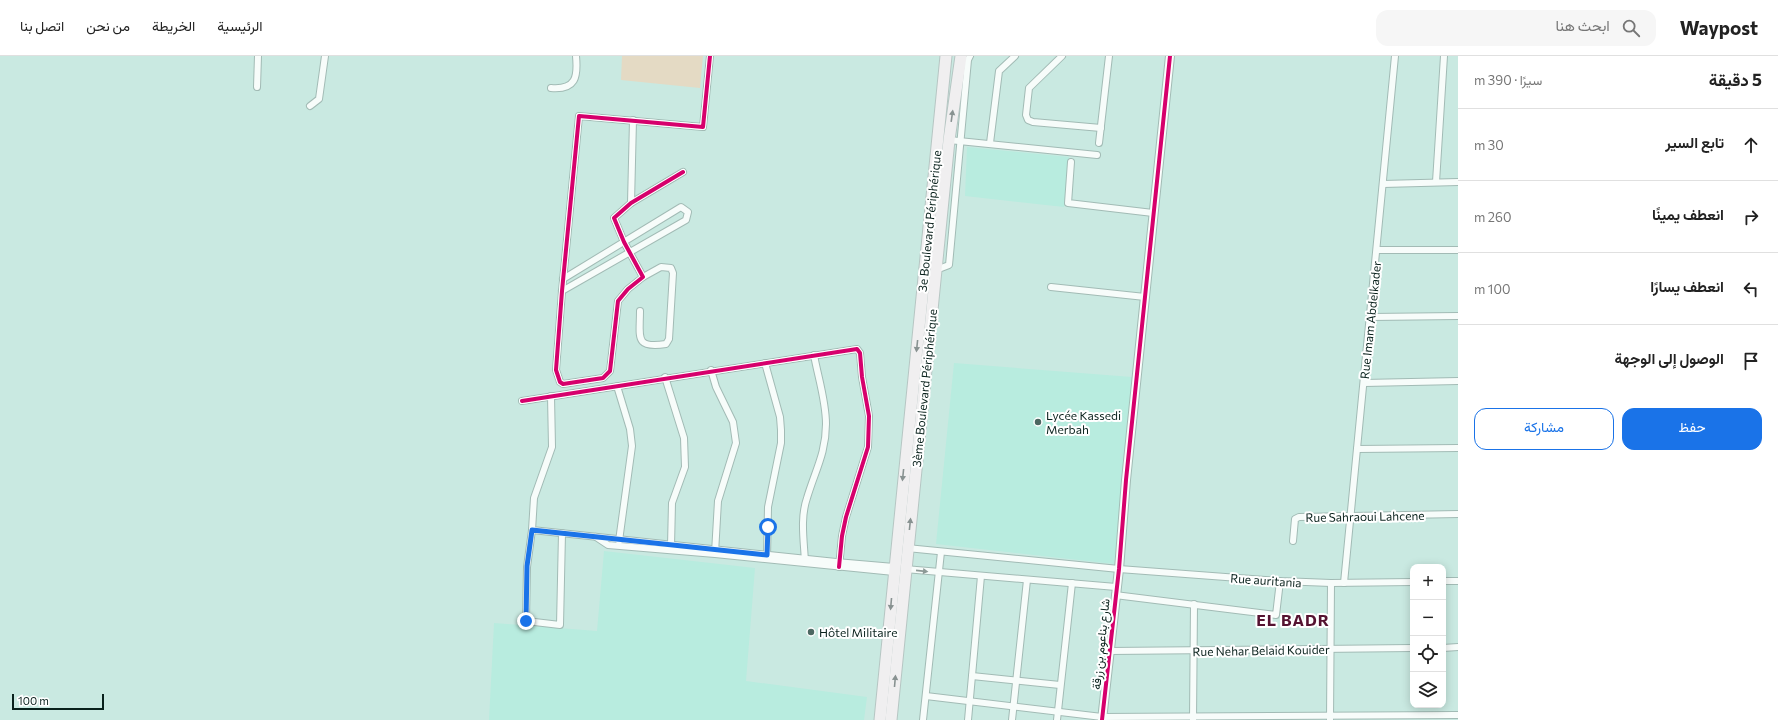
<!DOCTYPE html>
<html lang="ar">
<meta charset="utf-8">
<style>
body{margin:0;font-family:Commissioner,Vazirmatn,sans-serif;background:#f6f6f6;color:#222;direction:rtl}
.controls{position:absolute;right:12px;bottom:12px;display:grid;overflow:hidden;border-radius:8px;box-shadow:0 2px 10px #0003}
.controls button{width:36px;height:36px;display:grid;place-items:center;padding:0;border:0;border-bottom:1px solid #e0e0e0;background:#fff;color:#222;font:20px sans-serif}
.scale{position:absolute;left:12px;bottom:10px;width:92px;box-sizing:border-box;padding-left:4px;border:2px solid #09211c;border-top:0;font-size:11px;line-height:14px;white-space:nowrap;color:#09211c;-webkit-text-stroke:3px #fff;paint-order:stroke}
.stop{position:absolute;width:12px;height:12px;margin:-9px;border:3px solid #1a73e8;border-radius:50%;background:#fff}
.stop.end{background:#1a73e8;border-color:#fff;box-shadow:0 1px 4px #0008}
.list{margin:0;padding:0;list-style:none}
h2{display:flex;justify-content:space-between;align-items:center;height:52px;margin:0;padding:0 16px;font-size:17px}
h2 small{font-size:13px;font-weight:400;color:#767676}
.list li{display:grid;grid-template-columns:26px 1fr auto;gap:12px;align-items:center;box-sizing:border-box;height:72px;padding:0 16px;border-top:1px solid #e0e0e0}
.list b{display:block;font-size:15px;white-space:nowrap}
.list em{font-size:13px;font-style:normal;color:#767676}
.actions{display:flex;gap:8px;padding:12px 16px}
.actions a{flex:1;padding:9px 0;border:1px solid #1a73e8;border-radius:12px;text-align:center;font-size:14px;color:#1a73e8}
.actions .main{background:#1a73e8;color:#fff}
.icon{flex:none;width:22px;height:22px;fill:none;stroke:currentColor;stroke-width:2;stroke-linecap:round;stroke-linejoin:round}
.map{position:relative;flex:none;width:1458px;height:664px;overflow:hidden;direction:ltr}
header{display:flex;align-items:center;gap:24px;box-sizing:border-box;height:56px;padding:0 20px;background:#fff;border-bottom:1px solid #e0e0e0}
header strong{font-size:19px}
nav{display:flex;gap:22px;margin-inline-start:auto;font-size:14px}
.search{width:280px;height:36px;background:#f6f6f6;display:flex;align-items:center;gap:10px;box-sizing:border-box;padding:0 14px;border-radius:12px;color:#767676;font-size:15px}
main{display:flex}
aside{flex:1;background:#fff}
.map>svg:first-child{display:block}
</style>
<header>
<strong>Waypost</strong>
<div class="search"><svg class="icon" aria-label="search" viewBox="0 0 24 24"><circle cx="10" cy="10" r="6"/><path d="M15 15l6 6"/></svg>ابحث هنا</div>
<nav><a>الرئيسية</a><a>الخريطة</a><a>من نحن</a><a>اتصل بنا</a></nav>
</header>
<main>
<aside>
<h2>5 دقيقة<small>سيرًا · 390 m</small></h2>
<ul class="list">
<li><svg class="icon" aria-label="ahead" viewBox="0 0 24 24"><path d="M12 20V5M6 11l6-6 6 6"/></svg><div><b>تابع السير</b></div><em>30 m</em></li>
<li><svg class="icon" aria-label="right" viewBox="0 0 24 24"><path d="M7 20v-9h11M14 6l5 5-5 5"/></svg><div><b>انعطف يمينًا</b></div><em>260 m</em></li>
<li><svg class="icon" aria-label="left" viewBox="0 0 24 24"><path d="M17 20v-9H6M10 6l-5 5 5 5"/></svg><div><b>انعطف يسارًا</b></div><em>100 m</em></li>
<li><svg class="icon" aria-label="arrive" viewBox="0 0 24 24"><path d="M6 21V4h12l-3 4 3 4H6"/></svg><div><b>الوصول إلى الوجهة</b></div></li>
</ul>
<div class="actions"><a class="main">حفظ</a><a>مشاركة</a></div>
</aside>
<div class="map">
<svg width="1458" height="664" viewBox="0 0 1458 664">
<rect width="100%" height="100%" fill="#c9e9e1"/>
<!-- built -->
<g fill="#b8ecdf">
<path d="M967 91 1069 101 1064 151 965 140Z"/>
<path d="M954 307 1132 321 1114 508 936 488Z"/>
<path d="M604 495 755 512 746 625 867 641 864 664H489L494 567 597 575Z"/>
</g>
<!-- green -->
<path fill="#e4dac4" d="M622 0H703L700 32 621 24Z"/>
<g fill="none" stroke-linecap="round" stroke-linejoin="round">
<defs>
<g id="minor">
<path d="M1062 0 1029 32 1026 59 1028 64 1033 66 1101 72"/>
<path d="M257 31 258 0"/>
<path d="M551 32C576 34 578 21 576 0"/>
<path d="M310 50 319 43 325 0"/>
<path d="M949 84 1097 99"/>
<path d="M990 87 999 15 1015 0"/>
<path d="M1099 87 1109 0"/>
<path d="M1071 106 1068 147 1153 157"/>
<path d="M683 116 631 147 614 162 624 186 643 221 628 233 618 245 610 315 603 322 563 328 560 326 556 314 562 235 579 60 703 71 710 0"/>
<path d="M1436 126 1444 0"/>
<path d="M1383 128 1458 126"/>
<path d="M631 147 633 64"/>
<path d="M1377 194H1458"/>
<path d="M936 214 949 209 968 4 970 0"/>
<path d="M1051 231 1145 241"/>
<path d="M562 235 686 164 688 156 681 151 563 223"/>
<path d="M640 255C640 281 634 293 666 288L669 283 673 217 671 212 661 211 643 221"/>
<path d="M1371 261 1458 260"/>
<path d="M765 307 780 361 781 374V387L768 451 767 502"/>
<path d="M711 314 716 331 733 366 736 387 718 445 715 497"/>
<path d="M665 321 684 382 685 411 672 447 671 490"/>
<path d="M1364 327 1458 325"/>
<path d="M617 330 630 373 632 390 619 485"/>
<path d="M551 340 552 391 534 442 532 474 527 511 526 565 560 569 562 477"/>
<path d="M522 345 857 293 860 297 862 321 869 360 868 391 846 461 842 480 839 511"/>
<path d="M1357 393 1458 392"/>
<path d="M532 474 836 506 894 511"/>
<path d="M596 481 608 489 715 498 894 516"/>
<path d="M1293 485 1295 463 1299 461 1458 458"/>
<path d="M907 492 1119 513 1280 525 1331 527 1413 526"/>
<path d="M805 506C804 485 800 462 807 442 815 415 826 397 826 368 826 345 818 321 814 299"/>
<path d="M905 513 1116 531"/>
<path d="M1443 525H1458"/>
<path d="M1344 527 1395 0"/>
<path d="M1115 539 1276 559 1280 525"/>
<path d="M1443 592 1458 591"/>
<path d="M1109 595 1413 592"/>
<path d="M972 620 1060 629"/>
<path d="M926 640 1102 661 1458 659"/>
<path d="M923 664 941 496"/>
<path d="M968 664 981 520"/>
<path d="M1012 664 1027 524"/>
<path d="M1057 664 1072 527"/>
<path d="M1193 664 1194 548"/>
<path d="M1330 664 1331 527"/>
</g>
<path id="tertiary" d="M1102 664 1119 513 1126 424 1170 0"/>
<g id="trunk">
<path d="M880 664 946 0"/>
<path d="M891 664 949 84 961 0"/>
</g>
</defs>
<!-- minor casing -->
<use href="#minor" stroke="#a2bbb5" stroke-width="8"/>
<!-- tertiary casing -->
<use href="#tertiary" stroke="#a2bbb5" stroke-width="10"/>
<!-- trunk casing -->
<use href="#trunk" stroke="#b6c6c3" stroke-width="13"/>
<!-- minor -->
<use href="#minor" stroke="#f7fcfa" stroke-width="6"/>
<!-- tertiary -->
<use href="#tertiary" stroke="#f7fcfa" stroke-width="8"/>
<!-- trunk -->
<use href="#trunk" stroke="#f0eff0" stroke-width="11"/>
<defs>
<g id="cycleway">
<path d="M683 116 631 147 614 162 624 186 643 221 628 233 618 245 610 315 603 322 563 328 560 326 556 314 562 235 579 60 703 71 710 0"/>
<path d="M522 345 857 293 860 297 862 321 869 360 868 391 846 461 842 480 839 511"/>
<path d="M1102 664 1119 513 1126 424 1170 0"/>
</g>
</defs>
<!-- cycleway casing -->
<use href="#cycleway" stroke="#fff" stroke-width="6"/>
<!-- cycleway -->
<use href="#cycleway" stroke="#d6006c" stroke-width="4"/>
</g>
<!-- one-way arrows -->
<defs><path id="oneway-solid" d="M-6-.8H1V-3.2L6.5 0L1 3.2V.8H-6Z"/></defs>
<g fill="#889291">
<use href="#oneway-solid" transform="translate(952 60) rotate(-82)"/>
<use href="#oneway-solid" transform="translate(917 290) rotate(96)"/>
<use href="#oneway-solid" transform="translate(903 419) rotate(96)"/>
<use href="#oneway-solid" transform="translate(910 468) rotate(-84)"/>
<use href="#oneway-solid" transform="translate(891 548) rotate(95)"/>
<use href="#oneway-solid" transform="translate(895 625) rotate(-85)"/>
</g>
<use fill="#8c9996" href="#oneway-solid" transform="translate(922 515) rotate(6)"/>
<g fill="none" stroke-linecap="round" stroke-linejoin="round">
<!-- route -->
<path stroke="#1a73e8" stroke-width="5" d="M526 565 527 510 532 474 767 499 768 471"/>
</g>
<!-- markers -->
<g fill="#4c6761" stroke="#fff" stroke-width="1.5">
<circle cx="1038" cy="366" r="4"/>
<circle cx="811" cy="576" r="4"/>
</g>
<g text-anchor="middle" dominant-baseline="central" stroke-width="4" stroke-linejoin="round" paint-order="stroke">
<!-- street labels -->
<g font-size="12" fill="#09211c" stroke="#fff">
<text transform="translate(929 165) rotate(-84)">3e Boulevard Périphérique</text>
<text transform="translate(1370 264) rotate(-84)">Rue Imam Abdelkader</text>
<text transform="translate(924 332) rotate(-84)">3ème Boulevard Périphérique</text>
<text transform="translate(1365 460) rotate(-1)">Rue Sahraoui Lahcene</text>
<text transform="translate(1266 524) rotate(4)">Rue auritania</text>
<text transform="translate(1100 588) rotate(-84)">شارع بناعوم بن زرقة</text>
<text transform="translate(1261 594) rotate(-1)">Rue Nehar Belaid Kouider</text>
</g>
<!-- poi labels -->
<g font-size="12" fill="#09211c" stroke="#fff" text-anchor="start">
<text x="1046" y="359">Lycée Kassedi<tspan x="1046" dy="14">Merbah</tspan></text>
<text x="819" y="576">Hôtel Militaire</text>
</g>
<!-- district labels -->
<g font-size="16" font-weight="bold" letter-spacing="1" fill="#551331" stroke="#fff">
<text x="1293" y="563">EL BADR</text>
</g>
</g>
</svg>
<div class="controls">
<button>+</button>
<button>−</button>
<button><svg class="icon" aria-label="locate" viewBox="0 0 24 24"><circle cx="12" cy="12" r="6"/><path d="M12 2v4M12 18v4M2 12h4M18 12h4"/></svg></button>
<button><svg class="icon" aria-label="layers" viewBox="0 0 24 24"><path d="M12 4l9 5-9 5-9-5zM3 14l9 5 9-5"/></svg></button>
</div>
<div class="scale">100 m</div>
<div class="stop" style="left:768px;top:471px"></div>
<div class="stop end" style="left:526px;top:565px"></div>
</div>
</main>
